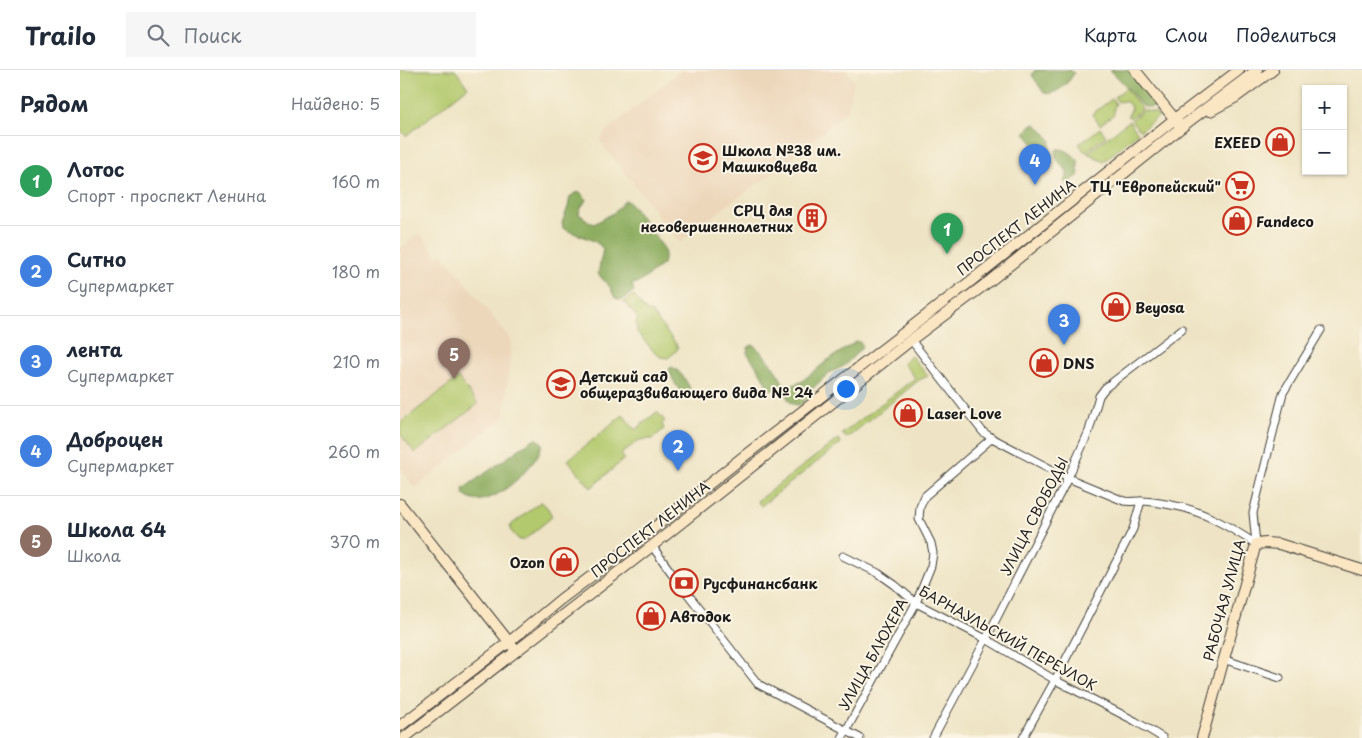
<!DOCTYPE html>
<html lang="ru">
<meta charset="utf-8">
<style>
body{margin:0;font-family:"Playpen Sans",sans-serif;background:#f6f6f7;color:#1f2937}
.controls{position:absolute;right:15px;top:15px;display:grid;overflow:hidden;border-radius:0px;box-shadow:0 1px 4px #0004}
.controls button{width:45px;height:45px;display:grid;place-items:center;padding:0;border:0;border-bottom:1px solid #e0e1e3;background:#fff;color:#1f2937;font:25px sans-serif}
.you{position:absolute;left:445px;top:318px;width:18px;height:18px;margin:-12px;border:4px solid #fff;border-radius:50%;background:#1a73e8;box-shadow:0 0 0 8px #1a73e833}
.badge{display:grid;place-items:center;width:32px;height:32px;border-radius:50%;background:#111827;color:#fff;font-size:16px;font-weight:700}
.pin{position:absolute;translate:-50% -41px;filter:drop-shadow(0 1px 2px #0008)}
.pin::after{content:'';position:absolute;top:26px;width:18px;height:15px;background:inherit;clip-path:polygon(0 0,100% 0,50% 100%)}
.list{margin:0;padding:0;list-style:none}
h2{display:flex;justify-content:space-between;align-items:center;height:65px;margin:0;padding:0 20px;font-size:21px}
h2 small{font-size:16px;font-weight:400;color:#747a83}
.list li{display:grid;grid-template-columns:32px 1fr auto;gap:15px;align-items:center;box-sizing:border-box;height:90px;padding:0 20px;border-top:1px solid #e0e1e3}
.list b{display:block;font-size:19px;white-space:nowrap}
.list p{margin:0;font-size:16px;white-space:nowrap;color:#747a83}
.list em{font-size:16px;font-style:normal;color:#747a83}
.icon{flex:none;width:28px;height:28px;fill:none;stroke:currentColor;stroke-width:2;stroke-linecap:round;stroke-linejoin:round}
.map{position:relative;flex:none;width:962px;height:668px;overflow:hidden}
header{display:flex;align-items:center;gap:30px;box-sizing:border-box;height:70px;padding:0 25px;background:#fff;border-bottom:1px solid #e0e1e3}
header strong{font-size:24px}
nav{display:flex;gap:28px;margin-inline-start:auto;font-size:18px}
.search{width:350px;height:45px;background:#f6f6f7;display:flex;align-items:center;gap:12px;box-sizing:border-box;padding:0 18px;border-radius:0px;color:#747a83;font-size:19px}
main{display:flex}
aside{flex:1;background:#fff}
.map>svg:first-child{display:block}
</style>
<header>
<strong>Trailo</strong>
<div class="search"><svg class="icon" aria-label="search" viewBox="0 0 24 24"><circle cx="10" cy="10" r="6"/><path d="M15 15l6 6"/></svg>Поиск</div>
<nav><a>Карта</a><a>Слои</a><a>Поделиться</a></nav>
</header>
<main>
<aside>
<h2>Рядом<small>Найдено: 5</small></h2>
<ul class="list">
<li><span class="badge" style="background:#2e9e5b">1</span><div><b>Лотос</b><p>Спорт · проспект Ленина</p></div><em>160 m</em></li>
<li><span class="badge" style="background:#3f7fe0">2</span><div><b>Ситно</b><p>Супермаркет</p></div><em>180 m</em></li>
<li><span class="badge" style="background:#3f7fe0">3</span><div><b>лента</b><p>Супермаркет</p></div><em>210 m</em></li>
<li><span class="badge" style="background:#3f7fe0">4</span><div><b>Доброцен</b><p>Супермаркет</p></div><em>260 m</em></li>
<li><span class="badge" style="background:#8d6e63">5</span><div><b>Школа 64</b><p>Школа</p></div><em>370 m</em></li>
</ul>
</aside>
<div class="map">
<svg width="962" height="668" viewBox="0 0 962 668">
<rect width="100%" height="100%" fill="#fcf5e5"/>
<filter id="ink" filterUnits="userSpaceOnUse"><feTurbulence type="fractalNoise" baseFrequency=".02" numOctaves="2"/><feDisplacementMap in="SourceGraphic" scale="10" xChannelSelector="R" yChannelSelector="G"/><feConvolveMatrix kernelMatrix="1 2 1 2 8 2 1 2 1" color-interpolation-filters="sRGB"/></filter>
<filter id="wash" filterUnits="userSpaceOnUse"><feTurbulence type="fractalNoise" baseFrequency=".0096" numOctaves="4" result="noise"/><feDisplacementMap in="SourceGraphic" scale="20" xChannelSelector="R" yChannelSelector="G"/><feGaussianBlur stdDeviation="1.12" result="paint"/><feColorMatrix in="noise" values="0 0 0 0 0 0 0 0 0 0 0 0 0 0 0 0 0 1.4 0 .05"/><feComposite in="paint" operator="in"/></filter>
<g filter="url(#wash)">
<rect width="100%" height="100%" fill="#eee4c5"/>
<!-- built -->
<g fill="#edd7bb">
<path d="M281 0H447L454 12 447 40 413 71 372 104 330 133 280 173 200 71 204 63Z"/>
<path d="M20 163 37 186 42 183 112 271 104 346 15 418 0 398V179Z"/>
</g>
<!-- green -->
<g fill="#b3c96d" stroke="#687244">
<path d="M0 0H55L68 17 6 66 0 59Z"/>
<path d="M726 18 742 39 730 48 728 46 731 40 730 35 725 31 718 32 714 27Z"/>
<path d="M712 29 716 34 714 37V44L700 55 692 44Z"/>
<path d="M743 40 756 43 759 46 740 61 731 50Z"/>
<path d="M729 51 738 63 704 91 687 83Z"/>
<path d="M700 58 706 66 685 82 679 74Z"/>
<path d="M233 225 247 242H251L276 274 278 278 276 281 268 288 261 287 255 283 237 262 236 253 238 248 224 232Z"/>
<path d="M511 286 528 306 519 310 447 368 442 364 515 308 503 293Z"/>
<path d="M58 308 78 334 15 383 0 364V353Z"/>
<path d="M257 342 265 351 262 354 264 359 252 369 239 370 221 384 224 389 191 418 168 390 223 345 235 360Z"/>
<path d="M438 369 441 373 361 436 357 431Z"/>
<path d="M140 432C146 434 150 441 152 447L124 470H119L111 461 110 456Z"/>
</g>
<!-- forest -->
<g fill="#8ead60" stroke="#55643e">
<path d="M635 0H671L674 3C669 13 656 26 644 23L632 5Z"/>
<path d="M710 0H730L753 28 757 36 750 38 742 36 724 14Z"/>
<path d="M636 54 651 70 650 77V88C643 86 630 70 625 63L631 55Z"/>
<path d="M657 79C665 78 672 84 678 90V101L679 103 678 106 666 114 664 111 667 107V102C663 94 652 89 657 79Z"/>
<path d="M180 122 184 126 186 130 180 139 179 144 190 152 194 154 215 142 225 130 229 132 234 138 263 177 265 184 263 194 240 212 232 214 234 221 222 230 215 228 210 217 198 204 203 179C195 167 175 166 163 158L162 153 168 137 170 127 175 123Z"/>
<path d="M457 271 461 273 463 276 449 291 444 296 429 303 411 320 408 327 400 335C391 335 389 332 386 324 390 318 393 313 401 312L428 290Z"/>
<path d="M353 275C366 284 377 302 385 316L380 320 369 319 359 300 347 283 348 277Z"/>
<path d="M272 297C283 303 288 314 293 325L289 328C279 323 273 311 269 300L270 298Z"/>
<path d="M138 369 143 374C141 377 140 381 138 385 127 403 86 445 64 425L63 419 132 370Z"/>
</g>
</g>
<g filter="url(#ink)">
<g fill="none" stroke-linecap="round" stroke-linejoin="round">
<defs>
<g id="street">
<path d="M511 270 583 362 592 368 668 408 724 431C730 432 734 431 740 431 749 431 761 433 771 435 802 440 830 457 856 474"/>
<path d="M856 474 853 443 883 323 921 260"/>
<path d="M252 476 273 505 358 614 460 668"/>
<path d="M443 486 478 503 495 515 516 533 586 569 655 610 735 651 763 668"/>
<path d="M823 589 880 608"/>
<path d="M442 668 516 533 531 496 533 483 531 473 519 449 520 437 525 426 592 368"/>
<path d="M533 668 586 569 668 408 689 361 699 326 705 318 782 259"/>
<path d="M623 668 655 610 733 459 741 431"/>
</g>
<g id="secondary">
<path d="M735 0 778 53"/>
<path d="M810 41 836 27 873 0"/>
<path d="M0 434 113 577"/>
<path d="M0 656 109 572 161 529 225 481 343 387 567 214 781 44 839 0"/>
<path d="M4 668 252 476 511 270 591 210 788 52 857 0"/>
<path d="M802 668 856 474 866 473 879 474 962 500"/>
</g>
</defs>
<!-- street casing -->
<use href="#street" stroke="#3c3a35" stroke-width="9"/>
<!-- secondary casing -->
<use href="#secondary" stroke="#3c3a35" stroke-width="12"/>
<!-- street -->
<use href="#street" stroke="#fff" stroke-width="7"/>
<!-- secondary -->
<use href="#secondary" stroke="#fbe6c4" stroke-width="10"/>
</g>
</g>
<!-- icons -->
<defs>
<symbol id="shop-ring" viewBox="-11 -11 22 22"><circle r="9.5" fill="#fcf5e5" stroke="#c8321e" stroke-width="1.5"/><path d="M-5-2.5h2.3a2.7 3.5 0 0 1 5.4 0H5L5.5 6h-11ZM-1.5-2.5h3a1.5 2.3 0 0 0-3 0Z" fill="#c8321e"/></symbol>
<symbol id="school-ring" viewBox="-11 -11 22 22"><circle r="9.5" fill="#fcf5e5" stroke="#c8321e" stroke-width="1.5"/><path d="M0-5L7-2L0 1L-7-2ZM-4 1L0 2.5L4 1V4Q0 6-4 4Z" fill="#c8321e"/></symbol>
<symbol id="supermarket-ring" viewBox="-11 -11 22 22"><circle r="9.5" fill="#fcf5e5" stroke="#c8321e" stroke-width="1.5"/><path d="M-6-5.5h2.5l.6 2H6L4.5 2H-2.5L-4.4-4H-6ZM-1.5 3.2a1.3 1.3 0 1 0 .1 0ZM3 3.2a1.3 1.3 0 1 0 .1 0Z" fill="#c8321e"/></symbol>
<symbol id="building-ring" viewBox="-11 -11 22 22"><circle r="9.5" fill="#fcf5e5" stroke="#c8321e" stroke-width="1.5"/><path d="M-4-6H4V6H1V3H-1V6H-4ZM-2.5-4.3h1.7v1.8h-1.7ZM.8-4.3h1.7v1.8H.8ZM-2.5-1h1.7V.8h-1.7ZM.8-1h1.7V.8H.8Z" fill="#c8321e"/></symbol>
<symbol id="bank-ring" viewBox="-11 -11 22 22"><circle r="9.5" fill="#fcf5e5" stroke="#c8321e" stroke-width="1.5"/><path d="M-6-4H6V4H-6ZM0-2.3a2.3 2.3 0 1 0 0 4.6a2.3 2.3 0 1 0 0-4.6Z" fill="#c8321e"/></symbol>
</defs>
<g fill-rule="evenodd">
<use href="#shop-ring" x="864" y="56" width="32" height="32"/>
<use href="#school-ring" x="287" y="72" width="32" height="32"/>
<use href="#supermarket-ring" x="824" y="100" width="32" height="32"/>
<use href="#building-ring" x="396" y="132" width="32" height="32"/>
<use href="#shop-ring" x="821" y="135" width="32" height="32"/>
<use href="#shop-ring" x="700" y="221" width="32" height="32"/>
<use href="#shop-ring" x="628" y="277" width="32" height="32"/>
<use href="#school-ring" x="145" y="298" width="32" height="32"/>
<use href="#shop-ring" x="492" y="327" width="32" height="32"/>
<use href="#shop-ring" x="148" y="476" width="32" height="32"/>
<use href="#bank-ring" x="268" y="497" width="32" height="32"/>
<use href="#shop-ring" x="235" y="530" width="32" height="32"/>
</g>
<g text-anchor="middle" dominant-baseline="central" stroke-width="4" stroke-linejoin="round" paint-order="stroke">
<!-- poi labels -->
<g font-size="14" font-weight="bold" fill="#1c1c1c" stroke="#fcf5e5" text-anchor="start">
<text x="861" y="72" text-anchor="end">EXEED</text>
<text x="322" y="80">Школа №38 им.<tspan x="322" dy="16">Машковцева</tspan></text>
<text x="821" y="116" text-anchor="end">ТЦ "Европейский"</text>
<text x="393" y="140" text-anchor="end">СРЦ для<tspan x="393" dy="16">несовершеннолетних</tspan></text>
<text x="856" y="151">Fandeco</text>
<text x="735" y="237">Beyosa</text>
<text x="663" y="293">DNS</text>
<text x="180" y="306">Детский сад<tspan x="180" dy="16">общеразвивающего вида № 24</tspan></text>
<text x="527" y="343">Laser Love</text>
<text x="145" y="492" text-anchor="end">Ozon</text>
<text x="303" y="513">Русфинансбанк</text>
<text x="270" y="546">Автодок</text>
</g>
<!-- street labels -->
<g font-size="14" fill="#1c1c1c" stroke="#fcf5e5">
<text transform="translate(616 157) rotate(-38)">ПРОСПЕКТ ЛЕНИНА</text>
<text transform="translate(634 446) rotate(-63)">УЛИЦА СВОБОДЫ</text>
<text transform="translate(250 459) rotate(-38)">ПРОСПЕКТ ЛЕНИНА</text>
<text transform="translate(824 530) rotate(-75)">РАБОЧАЯ УЛИЦА</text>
<text transform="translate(608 568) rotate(29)">БАРНАУЛЬСКИЙ ПЕРЕУЛОК</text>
<text transform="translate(473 584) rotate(-61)">УЛИЦА БЛЮХЕРА</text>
</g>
</g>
</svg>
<div class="controls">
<button>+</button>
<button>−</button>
</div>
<div class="you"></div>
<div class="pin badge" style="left:547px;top:184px;background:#2e9e5b">1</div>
<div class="pin badge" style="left:278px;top:401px;background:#3f7fe0">2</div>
<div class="pin badge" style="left:664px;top:275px;background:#3f7fe0">3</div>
<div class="pin badge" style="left:635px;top:115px;background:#3f7fe0">4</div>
<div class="pin badge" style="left:54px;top:309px;background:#8d6e63">5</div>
</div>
</main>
